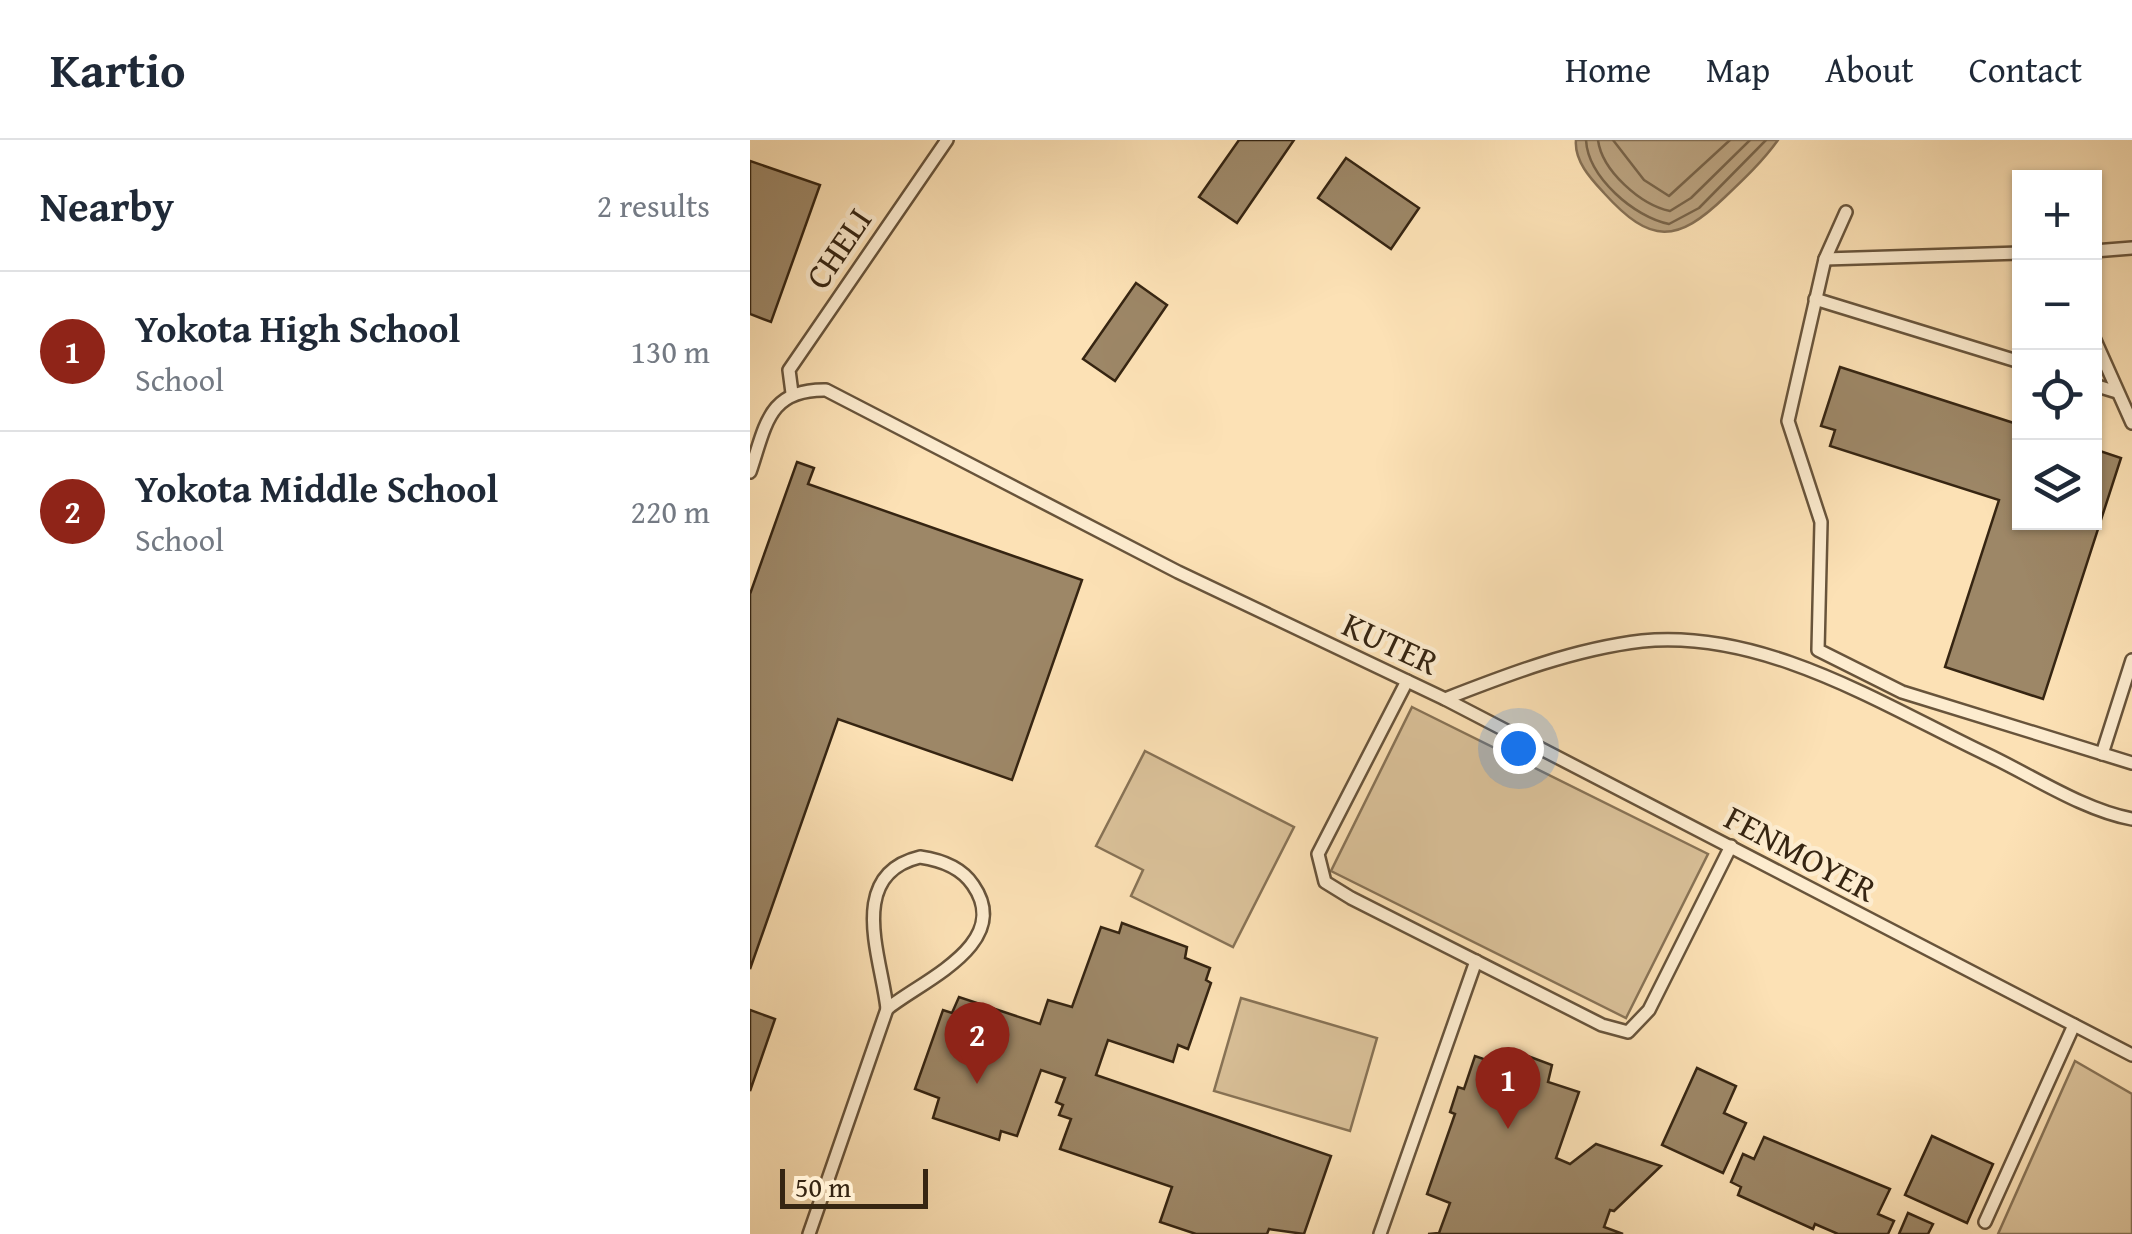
<!DOCTYPE html>
<meta charset="utf-8">
<style>
body{margin:0;font-family:"Gentium Book Plus",serif;background:#f6f6f7;color:#1f2937}
.controls{position:absolute;right:30px;top:30px;display:grid;overflow:hidden;border-radius:0px;box-shadow:0 2px 8px #0004}
.controls button{width:90px;height:90px;display:grid;place-items:center;padding:0;border:0;border-bottom:2px solid #e0e1e3;background:#fff;color:#1f2937;font:50px sans-serif}
.scale{position:absolute;left:30px;bottom:25px;width:148px;box-sizing:border-box;padding-left:10px;border:5px solid #362512;border-top:0;font-size:28px;line-height:35px;white-space:nowrap;color:#362512;-webkit-text-stroke:8px #fdeccf;paint-order:stroke}
.you{position:absolute;left:768px;top:608px;width:35px;height:35px;margin:-25px;border:8px solid #fff;border-radius:50%;background:#1a73e8;box-shadow:0 0 0 15px #1a73e833}
.badge{display:grid;place-items:center;width:65px;height:65px;border-radius:50%;background:#8f2418;color:#fff;font-size:32px;font-weight:700}
.pin{position:absolute;translate:-50% -82px;filter:drop-shadow(0 2px 5px #0008)}
.pin::after{content:'';position:absolute;top:52px;width:35px;height:30px;background:inherit;clip-path:polygon(0 0,100% 0,50% 100%)}
.list{margin:0;padding:0;list-style:none}
h2{display:flex;justify-content:space-between;align-items:center;height:130px;margin:0;padding:0 40px;font-size:42px}
h2 small{font-size:32px;font-weight:400;color:#747a83}
.list li{display:grid;grid-template-columns:65px 1fr auto;gap:30px;align-items:center;box-sizing:border-box;height:160px;padding:0 40px;border-top:2px solid #e0e1e3}
.list b{display:block;font-size:38px;white-space:nowrap}
.list p{margin:0;font-size:32px;white-space:nowrap;color:#747a83}
.list em{font-size:32px;font-style:normal;color:#747a83}
.icon{flex:none;width:55px;height:55px;fill:none;stroke:currentColor;stroke-width:2;stroke-linecap:round;stroke-linejoin:round}
.map{position:relative;flex:none;width:1382px;height:1094px;overflow:hidden}
header{display:flex;align-items:center;gap:60px;box-sizing:border-box;height:140px;padding:0 50px;background:#fff;border-bottom:2px solid #e0e1e3}
header strong{font-size:48px}
nav{display:flex;gap:55px;margin-inline-start:auto;font-size:35px}
main{display:flex}
aside{flex:1;background:#fff}
.map>svg:first-child{display:block}
</style>
<header>
<strong>Kartio</strong>
<nav><a>Home</a><a>Map</a><a>About</a><a>Contact</a></nav>
</header>
<main>
<aside>
<h2>Nearby<small>2 results</small></h2>
<ul class="list">
<li><span class="badge">1</span><div><b>Yokota High School</b><p>School</p></div><em>130 m</em></li>
<li><span class="badge">2</span><div><b>Yokota Middle School</b><p>School</p></div><em>220 m</em></li>
</ul>
</aside>
<div class="map">
<svg width="1382" height="1094" viewBox="0 0 1382 1094">
<rect width="100%" height="100%" fill="#fce1b5"/>
<filter id="stains"><feTurbulence type="fractalNoise" baseFrequency=".002" numOctaves="4"/><feColorMatrix values="0 0 0 0 .2 0 0 0 0 .09 0 0 0 0 .02 0 0 0 .5 -.17"/></filter>
<radialGradient id="worn" r=".72"><stop offset=".6" stop-color="#630" stop-opacity="0"/><stop offset="1" stop-color="#630" stop-opacity=".3"/></radialGradient>
<!-- green -->
<g fill="#dac199" stroke="#887356" stroke-width="2.5">
<path d="M662 567 958 714 876 878 581 731Z"/>
<path d="M395 611 544 687 483 807 381 756 393 730 346 706Z"/>
<path d="M491 858 627 898 600 991 464 951Z"/>
<path d="M1325 921 1382 954V1094H1248Z"/>
</g>
<!-- water -->
<path fill="#b9a17e" stroke="#856f53" stroke-width="2.5" d="M826 0H1028C1013 21 994 39 975 57 927 103 901 105 854 53 841 39 824 21 826 0Z"/>
<g fill="none" stroke-linecap="round" stroke-linejoin="round">
<!-- shore -->
<g stroke="#786348" stroke-width="2.5">
<path d="M836 0C838 37 884 77 919 84L949 68 1016 0"/>
<path d="M848 0C852 31 891 65 920 71L941 58 1000 0"/>
<path d="M863 0 894 40 919 56 980 0"/>
</g>
</g>
<!-- building -->
<g fill="#9d8767" stroke="#362512" stroke-width="2.5">
<path d="M489 0H544L487 83 449 57Z"/>
<path d="M596 18 669 68 641 109 568 58Z"/>
<path d="M0 21 70 45 21 182 0 174Z"/>
<path d="M386 143 417 165 365 241 333 219Z"/>
<path d="M1090 227 1270 285V382H1344V309L1371 318 1293 559 1195 527 1249 360 1080 306 1085 290 1071 286Z"/>
<path d="M47 322 64 328 58 344 332 440 262 640 88 579 0 829V454Z"/>
<path d="M372 783 437 807 435 818 460 828 456 840 461 843 438 909 428 905 423 922 358 900 346 935 581 1016 554 1094 519 1089 517 1094H446L410 1082 422 1047 310 1009 321 979 309 975 313 965 306 962 315 938 291 930 267 996 251 991 249 1000 183 978 189 958 165 949 193 870 202 873 209 857 290 884 298 860 322 867 351 787 369 793Z"/>
<path d="M0 870 25 879 0 951Z"/>
<path d="M759 909 802 925 798 942 829 952 806 1018 820 1024 846 1004 911 1026 864 1071 860 1070 854 1087 873 1094H678L689 1093 700 1063 677 1054 705 974 700 972 708 947 714 949 725 916 754 926Z"/>
<path d="M947 928 986 946 974 973 996 983 973 1033 912 1005Z"/>
<path d="M1182 996 1243 1024 1217 1083 1155 1055Z"/>
<path d="M1014 997 1140 1049 1128 1074 1144 1081 1138 1094H1088L1065 1084 1063 1089 988 1055 991 1047 981 1042 993 1014 1004 1019Z"/>
<path d="M1158 1073 1183 1084 1178 1094H1149Z"/>
</g>
<g fill="none" stroke-linecap="round" stroke-linejoin="round">
<defs>
<g id="lane">
<path d="M1096 72 1075 119 1038 281 1071 382 1068 510 1152 552 1382 623"/>
<path d="M1344 111 1382 108"/>
<path d="M1075 119 1270 113"/>
<path d="M1065 159 1270 222"/>
<path d="M1344 198 1382 283"/>
<path d="M1344 245 1367 252"/>
<path d="M42 253 39 230 197 0"/>
<path d="M0 332C16 285 18 249 76 250L428 432 695 559 1382 915"/>
<path d="M657 541 568 714 575 742 601 758 852 885 878 892 899 870 981 706"/>
<path d="M695 559C759 534 824 509 892 501 1014 489 1131 564 1236 614 1281 635 1333 670 1382 679"/>
<path d="M1352 614 1382 520"/>
<path d="M170 717C191 720 211 727 223 745 264 804 171 841 137 869 132 819 95 735 170 717Z"/>
<path d="M1235 1082 1324 885"/>
<path d="M59 1094 137 869"/>
<path d="M630 1094 726 821"/>
</g>
</defs>
<!-- lane casing -->
<use href="#lane" stroke="#68543b" stroke-width="16"/>
<!-- lane -->
<use href="#lane" stroke="#fdeccf" stroke-width="11"/>
</g>
<g text-anchor="middle" dominant-baseline="central" stroke-width="9" stroke-linejoin="round" paint-order="stroke">
<!-- street labels -->
<g font-size="35" fill="#362512" stroke="#fdeccf">
<text transform="translate(88 108) rotate(-56)">CHELI</text>
<text transform="translate(641 503) rotate(25)">KUTER</text>
<text transform="translate(1051 713) rotate(28)">FENMOYER</text>
</g>
</g>
<rect width="100%" height="100%" filter="url(#stains)"/>
<rect width="100%" height="100%" fill="url(#worn)"/>
</svg>
<div class="controls">
<button>+</button>
<button>−</button>
<button><svg class="icon" aria-label="locate" viewBox="0 0 24 24"><circle cx="12" cy="12" r="6"/><path d="M12 2v4M12 18v4M2 12h4M18 12h4"/></svg></button>
<button><svg class="icon" aria-label="layers" viewBox="0 0 24 24"><path d="M12 4l9 5-9 5-9-5zM3 14l9 5 9-5"/></svg></button>
</div>
<div class="scale">50 m</div>
<div class="you"></div>
<div class="pin badge" style="left:758px;top:989px">1</div>
<div class="pin badge" style="left:227px;top:944px">2</div>
</div>
</main>
